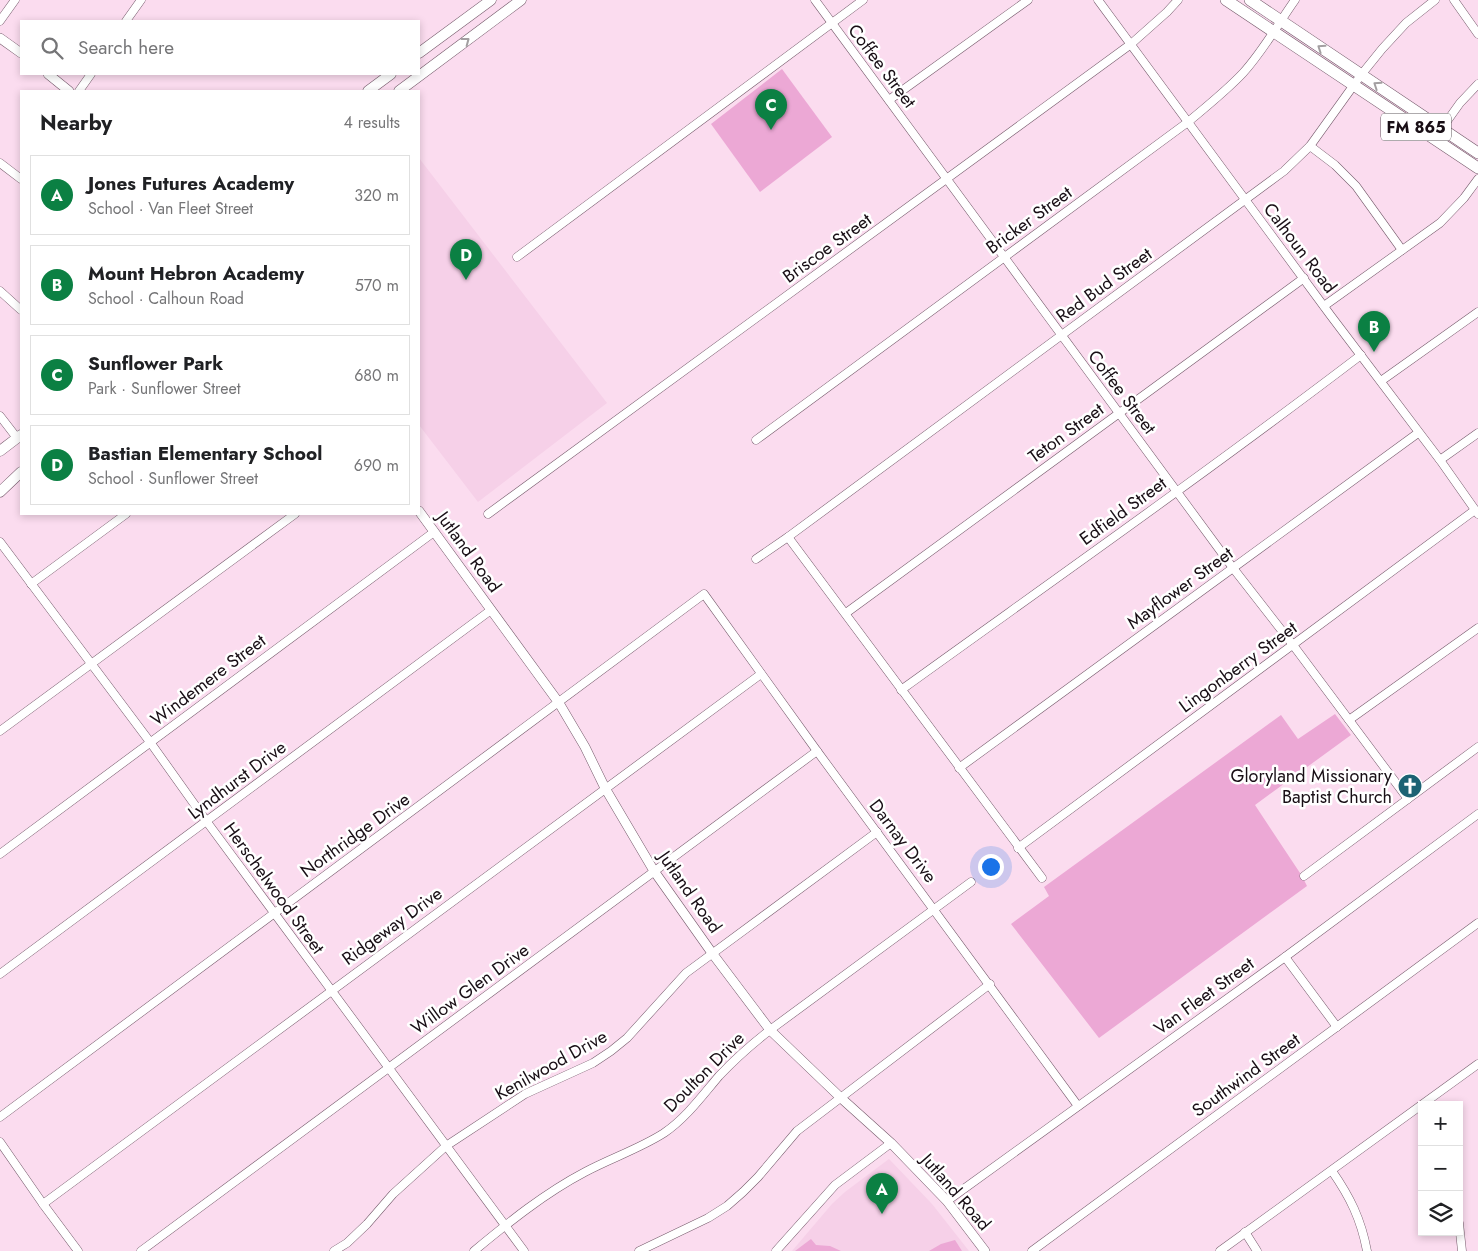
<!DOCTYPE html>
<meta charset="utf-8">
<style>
body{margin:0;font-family:Jost,sans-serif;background:#f2f2f2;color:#202124}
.controls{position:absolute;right:15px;bottom:15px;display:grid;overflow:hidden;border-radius:0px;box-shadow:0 2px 8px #0003}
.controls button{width:45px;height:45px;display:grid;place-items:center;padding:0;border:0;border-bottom:1px solid #e0e0e0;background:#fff;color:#202124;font:25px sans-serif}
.you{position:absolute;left:990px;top:866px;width:18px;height:18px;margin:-12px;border:4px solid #fff;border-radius:50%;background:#1a73e8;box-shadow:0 0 0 8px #1a73e833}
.badge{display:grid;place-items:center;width:32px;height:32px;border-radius:50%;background:#0b8043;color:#fff;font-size:16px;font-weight:700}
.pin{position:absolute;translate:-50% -41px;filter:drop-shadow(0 1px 2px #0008)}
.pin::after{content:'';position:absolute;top:26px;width:18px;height:15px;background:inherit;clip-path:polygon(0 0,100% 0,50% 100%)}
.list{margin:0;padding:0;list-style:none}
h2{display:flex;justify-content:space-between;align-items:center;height:65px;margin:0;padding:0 20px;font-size:21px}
h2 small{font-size:16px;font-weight:400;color:#757577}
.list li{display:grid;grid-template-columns:32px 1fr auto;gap:15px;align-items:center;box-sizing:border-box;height:80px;margin:0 10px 10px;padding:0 10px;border:1px solid #e0e0e0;border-radius:0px}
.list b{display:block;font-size:19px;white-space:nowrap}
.list p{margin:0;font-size:16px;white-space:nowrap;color:#757577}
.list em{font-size:16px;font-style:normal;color:#757577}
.icon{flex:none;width:28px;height:28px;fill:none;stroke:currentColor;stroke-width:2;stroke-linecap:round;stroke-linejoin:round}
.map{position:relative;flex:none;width:1478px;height:1251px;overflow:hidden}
.search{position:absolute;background:#fff;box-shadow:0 2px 8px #0003;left:20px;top:20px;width:400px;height:55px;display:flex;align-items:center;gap:12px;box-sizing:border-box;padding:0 18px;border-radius:0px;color:#757577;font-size:19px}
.panel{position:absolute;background:#fff;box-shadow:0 2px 8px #0003;left:20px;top:90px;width:400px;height:425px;border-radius:0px}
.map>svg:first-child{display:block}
</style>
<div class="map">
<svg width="1478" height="1251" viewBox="0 0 1478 1251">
<rect width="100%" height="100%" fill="#fbdcef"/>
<!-- built -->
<g fill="#f6d0e8">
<path d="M419 158 607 403 478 502 419 425Z"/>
<path d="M889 1159 932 1204 969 1251H792L832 1204 845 1192Z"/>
</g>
<!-- park -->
<g fill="#eca8d5">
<path d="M782 69 832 137 760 192 711 124Z"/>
<path d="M1335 714 1351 735 1255 805 1302 876 1307 886 1099 1038 1011 924 1049 896 1044 887 1281 715 1298 739Z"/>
<path d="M811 1239 816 1245 830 1246 841 1251H795Z"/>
<path d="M955 1240 962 1251H929L941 1244Z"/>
</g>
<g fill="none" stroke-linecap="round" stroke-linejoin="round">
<defs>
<g id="minor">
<path d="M815 0 1233 568 1293 645 1408 799"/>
<path d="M1098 0 1331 316 1440 460 1478 514"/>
<path d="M1454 0 1478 34"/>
<path d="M0 21 15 0"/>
<path d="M126 21 141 0"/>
<path d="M79 91 91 74"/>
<path d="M889 100 1028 0"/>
<path d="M1440 131 1460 103 1478 84"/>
<path d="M1310 146 1335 165 1356 186 1402 250"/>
<path d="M0 163 21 179"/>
<path d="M517 257 863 0"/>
<path d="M0 291 21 310"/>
<path d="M1324 306 1440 223 1464 198 1478 179"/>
<path d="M1381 381 1478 312"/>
<path d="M0 416 17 438"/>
<path d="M756 440 1188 122C1207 106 1226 91 1243 73 1263 51 1278 24 1295 0"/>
<path d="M1440 460 1478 433"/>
<path d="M488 514 1131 44 1167 12 1178 0"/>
<path d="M788 537 1042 878"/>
<path d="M0 542 150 742 207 822 524 1251"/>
<path d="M756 559 788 537 1284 171 1310 146 1361 75 1382 49 1406 23 1435 0"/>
<path d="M31 584 126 514"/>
<path d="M846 613 1304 278"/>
<path d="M901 690C1055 579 1210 470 1361 355"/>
<path d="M1349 720 1478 628"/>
<path d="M0 731 295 514"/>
<path d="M959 768 1418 433"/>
<path d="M1018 848 1475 510"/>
<path d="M0 854 434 532"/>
<path d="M1304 876 1478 747"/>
<path d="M1285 957 1337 1027"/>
<path d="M0 974 491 610"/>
<path d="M0 1117 704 594 817 751 1078 1106"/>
<path d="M0 1142 43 1204 78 1251"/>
<path d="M1332 1171C1350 1197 1361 1219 1367 1251"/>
<path d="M947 1201 1285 957 1478 814"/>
<path d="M43 1204 761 674"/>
<path d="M1459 1223 1462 1251"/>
<path d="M1245 1232 1257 1251"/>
<path d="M141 1251 817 751"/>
<path d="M334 1251 347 1243 367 1224 393 1194 446 1146 525 1094 593 1063 611 1051 627 1038 686 973 877 832"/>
<path d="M474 1251C509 1222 545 1193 585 1172 611 1158 639 1149 664 1133 686 1118 702 1096 719 1076 735 1059 752 1044 770 1030L971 882"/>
<path d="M639 1251 708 1218 727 1206 743 1192 758 1177 797 1131 990 984"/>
<path d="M776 1251 835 1185 891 1143"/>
<path d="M1032 1251 1478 923"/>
<path d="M1220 1251 1478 1064"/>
</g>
<g id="tertiary">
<path d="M0 38 21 53"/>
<path d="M48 74 69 91"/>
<path d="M419 511 559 703 585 747 605 788 654 871 712 953 770 1030 841 1098 891 1143 947 1201 985 1251"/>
</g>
<g id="secondary">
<path d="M419 53 491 0"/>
<path d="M368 91 391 74"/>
<path d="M399 91 521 0"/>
<path d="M0 451 21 435"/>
<path d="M0 492 21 472"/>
</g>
<g id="primary">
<path d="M1226 0 1478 168"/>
<path d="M1250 0 1478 153"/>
</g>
</defs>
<!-- minor casing -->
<use href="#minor" stroke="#755a6b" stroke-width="9"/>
<!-- tertiary casing -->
<use href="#tertiary" stroke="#755a6b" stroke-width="10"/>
<!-- secondary casing -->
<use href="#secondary" stroke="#755a6b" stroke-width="11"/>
<!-- primary casing -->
<use href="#primary" stroke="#755a6b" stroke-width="12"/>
<!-- minor -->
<use href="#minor" stroke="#fff" stroke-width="8"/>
<!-- tertiary -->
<use href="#tertiary" stroke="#fff" stroke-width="9"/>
<!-- secondary -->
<use href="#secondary" stroke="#fff" stroke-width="10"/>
<!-- primary -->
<use href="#primary" stroke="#fff" stroke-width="11"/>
</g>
<!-- one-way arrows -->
<defs><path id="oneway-chevron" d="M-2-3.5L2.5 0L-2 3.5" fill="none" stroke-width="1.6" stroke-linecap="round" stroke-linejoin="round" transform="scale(1.25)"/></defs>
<g stroke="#a39fa1">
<use href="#oneway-chevron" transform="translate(466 41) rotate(-37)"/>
<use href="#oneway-chevron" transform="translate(1321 48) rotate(-146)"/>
<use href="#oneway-chevron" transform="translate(1377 85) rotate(-146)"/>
</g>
<!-- icons -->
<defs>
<symbol id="church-disc" viewBox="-11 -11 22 22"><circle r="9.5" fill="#1c6273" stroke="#fff"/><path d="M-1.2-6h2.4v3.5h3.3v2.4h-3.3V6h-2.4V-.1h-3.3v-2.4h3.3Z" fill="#fff"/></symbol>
</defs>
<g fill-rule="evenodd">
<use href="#church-disc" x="1396" y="772" width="28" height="28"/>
</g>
<g text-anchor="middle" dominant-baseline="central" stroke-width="5" stroke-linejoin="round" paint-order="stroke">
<!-- shield labels -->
<rect fill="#fff" stroke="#5d565b" stroke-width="1" x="1381" y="113.5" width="70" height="27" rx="4"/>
<g font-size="16" font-weight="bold" fill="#180e15">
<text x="1416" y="127">FM 865</text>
</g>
<!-- street labels -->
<g font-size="18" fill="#180e15" stroke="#fff">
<text transform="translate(882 66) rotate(53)">Coffee Street</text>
<text transform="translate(1029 220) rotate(-36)">Bricker Street</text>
<text transform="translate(827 248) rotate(-36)">Briscoe Street</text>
<text transform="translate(1300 248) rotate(53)">Calhoun Road</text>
<text transform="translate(1104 285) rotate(-36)">Red Bud Street</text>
<text transform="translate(1122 392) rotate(53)">Coffee Street</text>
<text transform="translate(1066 433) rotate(-36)">Teton Street</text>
<text transform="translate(1123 511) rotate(-36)">Edfield Street</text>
<text transform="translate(469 552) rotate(54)">Jutland Road</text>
<text transform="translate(1180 588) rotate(-36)">Mayflower Street</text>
<text transform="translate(1238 667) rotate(-36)">Lingonberry Street</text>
<text transform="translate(208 680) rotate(-37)">Windemere Street</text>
<text transform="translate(237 780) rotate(-37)">Lyndhurst Drive</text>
<text transform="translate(355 835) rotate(-36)">Northridge Drive</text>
<text transform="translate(903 841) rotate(53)">Darnay Drive</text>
<text transform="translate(274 888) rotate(54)">Herschelwood Street</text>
<text transform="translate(690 892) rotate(55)">Jutland Road</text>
<text transform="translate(392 926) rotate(-36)">Ridgeway Drive</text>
<text transform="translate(470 989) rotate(-36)">Willow Glen Drive</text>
<text transform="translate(1204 996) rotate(-36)">Van Fleet Street</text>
<text transform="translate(551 1065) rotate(-29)">Kenilwood Drive</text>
<text transform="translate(704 1072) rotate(-45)">Doulton Drive</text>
<text transform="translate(1246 1075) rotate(-36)">Southwind Street</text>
<text transform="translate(956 1192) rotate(49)">Jutland Road</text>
</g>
<!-- poi labels -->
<g font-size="18" fill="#180e15" stroke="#fff" text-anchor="end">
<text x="1392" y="776">Gloryland Missionary<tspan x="1392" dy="21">Baptist Church</tspan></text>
</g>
</g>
</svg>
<div class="controls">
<button>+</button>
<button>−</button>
<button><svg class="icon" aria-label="layers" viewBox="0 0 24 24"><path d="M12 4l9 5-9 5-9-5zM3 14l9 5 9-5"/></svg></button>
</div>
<div class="you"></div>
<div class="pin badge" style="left:882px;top:1214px">A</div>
<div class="pin badge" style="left:1374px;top:352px">B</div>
<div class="pin badge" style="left:771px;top:130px">C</div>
<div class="pin badge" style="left:466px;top:280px">D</div>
<div class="search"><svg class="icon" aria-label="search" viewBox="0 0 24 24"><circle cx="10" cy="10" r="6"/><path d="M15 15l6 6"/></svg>Search here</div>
<section class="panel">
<h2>Nearby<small>4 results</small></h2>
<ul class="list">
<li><span class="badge">A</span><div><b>Jones Futures Academy</b><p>School · Van Fleet Street</p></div><em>320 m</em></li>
<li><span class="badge">B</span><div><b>Mount Hebron Academy</b><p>School · Calhoun Road</p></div><em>570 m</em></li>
<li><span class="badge">C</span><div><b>Sunflower Park</b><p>Park · Sunflower Street</p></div><em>680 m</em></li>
<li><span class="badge">D</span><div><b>Bastian Elementary School</b><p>School · Sunflower Street</p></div><em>690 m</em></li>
</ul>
</section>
</div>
